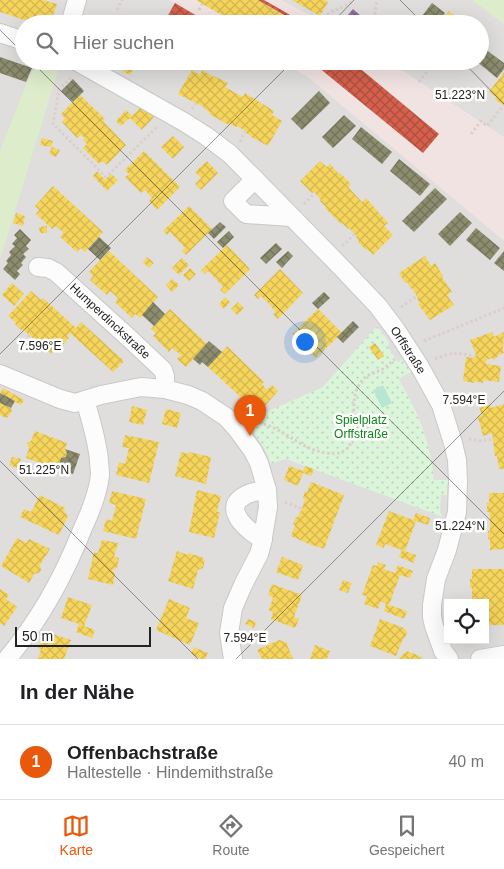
<!DOCTYPE html>
<html lang="de">
<meta charset="utf-8">
<style>
body{margin:0;font-family:Helvetica,sans-serif;background:#f2f2f2;color:#202124}
.controls{position:absolute;right:15px;bottom:15px;display:grid;overflow:hidden;border-radius:0px;box-shadow:0 5px 20px #0002}
.controls button{width:45px;height:45px;display:grid;place-items:center;padding:0;border:0;border-bottom:1px solid #e0e0e0;background:#fff;color:#202124;font:25px sans-serif}
.scale{position:absolute;left:15px;bottom:12px;width:136px;box-sizing:border-box;padding-left:5px;border:2px solid #222;border-top:0;font-size:14px;line-height:18px;white-space:nowrap;color:#222;-webkit-text-stroke:4px #fff;paint-order:stroke}
.you{position:absolute;left:304px;top:341px;width:18px;height:18px;margin:-12px;border:4px solid #fff;border-radius:50%;background:#1a73e8;box-shadow:0 0 0 8px #1a73e833}
.badge{display:grid;place-items:center;width:32px;height:32px;border-radius:50%;background:#ea580c;color:#fff;font-size:16px;font-weight:700}
.pin{position:absolute;translate:-50% -41px;filter:drop-shadow(0 1px 2px #0008)}
.pin::after{content:'';position:absolute;top:26px;width:18px;height:15px;background:inherit;clip-path:polygon(0 0,100% 0,50% 100%)}
.list{margin:0;padding:0;list-style:none}
h2{display:flex;justify-content:space-between;align-items:center;height:65px;margin:0;padding:0 20px;font-size:21px}
h2 small{font-size:16px;font-weight:400;color:#757577}
.list li{display:grid;grid-template-columns:32px 1fr auto;gap:15px;align-items:center;box-sizing:border-box;height:75px;padding:0 20px;border-top:1px solid #e0e0e0}
.list b{display:block;font-size:19px;white-space:nowrap}
.list p{margin:0;font-size:16px;white-space:nowrap;color:#757577}
.list em{font-size:16px;font-style:normal;color:#757577}
.icon{flex:none;width:28px;height:28px;fill:none;stroke:currentColor;stroke-width:2;stroke-linecap:round;stroke-linejoin:round}
.map{position:relative;flex:none;width:504px;height:659px;overflow:hidden}
.search{position:absolute;background:#fff;box-shadow:0 5px 20px #0002;left:15px;right:15px;top:15px;height:55px;display:flex;align-items:center;gap:12px;box-sizing:border-box;padding:0 18px;border-radius:28px;color:#757577;font-size:19px}
.sheet{height:140px;background:#fff}
nav{display:flex;justify-content:space-around;align-items:center;box-sizing:border-box;height:70px;border-top:1px solid #e0e0e0;background:#fff;font-size:14px;color:#757577}
nav a{display:grid;justify-items:center;gap:2px}
nav .on{color:#ea580c}
.map>svg:first-child{display:block}
</style>
<div class="map">
<svg width="504" height="659" viewBox="0 0 504 659">
<defs>
<pattern id="park-dots" width="8" height="8" patternUnits="userSpaceOnUse" patternTransform="scale(1.25)"><rect width="8" height="8" fill="#daf5da"/><path d="M2 2h.1M6 6h.1" fill="none" stroke="#bbd2bb" stroke-width="1.8" stroke-linecap="round"/></pattern>
<pattern id="homes-cross-hatch" width="8" height="8" patternUnits="userSpaceOnUse" patternTransform="scale(1.25)"><rect width="8" height="8" fill="#f6d55c"/><path d="M0 0l8 8M0 8l8-8" fill="none" stroke="#d3b750"/></pattern>
<pattern id="shops-cross-hatch" width="8" height="8" patternUnits="userSpaceOnUse" patternTransform="scale(1.25)"><rect width="8" height="8" fill="#d6604d"/><path d="M0 0l8 8M0 8l8-8" fill="none" stroke="#ad4f40"/></pattern>
<pattern id="offices-cross-hatch" width="8" height="8" patternUnits="userSpaceOnUse" patternTransform="scale(1.25)"><rect width="8" height="8" fill="#9970ab"/><path d="M0 0l8 8M0 8l8-8" fill="none" stroke="#7c5c8b"/></pattern>
<pattern id="industry-cross-hatch" width="8" height="8" patternUnits="userSpaceOnUse" patternTransform="scale(1.25)"><rect width="8" height="8" fill="#8c8c6e"/><path d="M0 0l8 8M0 8l8-8" fill="none" stroke="#72725a"/></pattern>
</defs>
<rect width="100%" height="100%" fill="#f0eeeb"/>
<!-- residential -->
<path fill="#dfdedc" fill-rule="evenodd" d="M0 0H504V659H0ZM24 24H480V61H24ZM448 603H485V640H448Z"/>
<!-- commercial -->
<g fill="#f1e3e1">
<path d="M169 0H281L328 24H212Z"/>
<path d="M279 61H388L504 137V241L308 77Z"/>
</g>
<!-- grass -->
<g fill="#ddeccb">
<path d="M472 0H504V24Z"/>
<path d="M38 61H61L0 260V151L27 82Z"/>
</g>
<!-- park -->
<path fill="url(#park-dots)" d="M377 326 389 342 388 347 398 362 403 359 408 368 412 369 413 371 399 379C419 414 430 440 434 480H450V482L447 485V495H441L440 512 443 517 286 459 271 464 266 451 246 421 323 387Z"/>
<!-- pitch -->
<path fill="#b7e6d2" d="M383 385 392 403 382 408 373 390Z"/>
<!-- parking -->
<g fill="#e0dfde">
<path d="M253 61H279L288 66 282 77Z"/>
<path d="M413 371 429 400 441 426 448 458 450 480H434L432 460 425 430 415 407 399 379Z"/>
</g>
<!-- homes -->
<g fill="url(#homes-cross-hatch)">
<path d="M0 0H43L57 4 51 21 44 19 42 24H37L0 12Z"/>
<path d="M196 0H258L300 24H237Z"/>
<path d="M292 0H325L328 2 320 16Z"/>
<path d="M449 11 466 24H439Z"/>
<path d="M480 34 485 38 480 44Z"/>
<path d="M109 61H137L130 75 119 69 120 67Z"/>
<path d="M455 61H467L463 67Z"/>
<path d="M192 70 200 75 202 70 214 77V76L228 83 225 87 243 97 245 93 274 111 272 115 282 121 268 146 251 137V136L246 133 247 132 237 126V127L230 124 229 125 209 114 210 112 203 108 204 107 178 94Z"/>
<path d="M504 72V106L495 99 496 97 489 92Z"/>
<path d="M80 95 105 119 103 121 126 145 107 165 102 161 99 164 83 148 87 144 83 140 85 138 81 135 77 138 62 122 65 118 61 114Z"/>
<path d="M142 106 154 117 142 130 130 118 121 126 116 121 126 110 132 116Z"/>
<path d="M173 136 184 147 173 159 161 147Z"/>
<path d="M42 138 53 141 51 147 40 145Z"/>
<path d="M52 147 60 150 56 157 49 154Z"/>
<path d="M144 151 180 187 157 210 149 201 152 198 145 190 141 193 125 177 129 174 125 170Z"/>
<path d="M207 161 218 173 201 190 195 184 201 178 195 172Z"/>
<path d="M320 161 327 167 330 164 339 174 340 173 351 184 348 187 362 202 366 198 388 223 384 226 393 235 373 255 367 249 366 250 358 242 359 241 356 237 357 236 349 228 348 229 342 223 341 224 325 208 326 207 320 201 321 200 314 192 312 193 300 181Z"/>
<path d="M97 171 105 180 111 174 118 180 107 191 93 176Z"/>
<path d="M53 186 103 232 85 252 81 248 77 252 60 237 64 233 56 226 52 229 36 214 39 210 35 206Z"/>
<path d="M189 206 212 229 186 255 182 251 185 248 170 232 167 235 163 231Z"/>
<path d="M16 213 25 216 23 226 13 223Z"/>
<path d="M47 226V233H40L39 227Z"/>
<path d="M227 245 250 269 225 294 220 290 223 287 216 279 208 271 205 274 201 270Z"/>
<path d="M109 251 158 297 140 318 135 314 132 318 115 302 118 298 110 291 107 295 90 280 93 276 89 272Z"/>
<path d="M425 256 431 266 435 263 443 276 442 277 452 292 447 295 454 305 430 320 418 304 420 303 417 299 418 298 412 288 411 289 407 282 405 283 399 273Z"/>
<path d="M147 257 154 263 149 268 143 262Z"/>
<path d="M182 258 189 265 179 275 172 268Z"/>
<path d="M190 268 196 274 189 281 183 275Z"/>
<path d="M280 269 303 293 278 319 273 314 276 312 269 304 261 296 258 299 254 295Z"/>
<path d="M172 279 179 285 172 292 166 285Z"/>
<path d="M12 283 24 294 14 306 2 295Z"/>
<path d="M31 291 41 300 43 298 76 328 81 322 124 361 113 372 70 333 67 336 69 338 59 349 57 347 51 354 43 347 42 348 36 343 37 342 32 337 22 329 21 330 15 324 16 323 8 316Z"/>
<path d="M225 297 230 302 224 309 219 304Z"/>
<path d="M238 302 244 308 237 315 231 309Z"/>
<path d="M170 309 207 344 186 367 177 359 181 355 172 348 169 352 153 336 156 333 151 329Z"/>
<path d="M318 309 342 333 316 358 311 354 314 351 299 335 296 338 292 334Z"/>
<path d="M492 332 494 337 504 332 503 350 504 353 499 355 494 360 492 358 486 360V364L501 366 499 382 484 380 483 383 475 381 474 383 463 381 466 357 475 358 476 355 470 340Z"/>
<path d="M375 343 384 356 378 360 369 347Z"/>
<path d="M227 346 264 382 262 384 267 390 272 385 278 391 264 407 252 396 246 402 208 367Z"/>
<path d="M3 388 24 400 21 405 0 394Z"/>
<path d="M0 403 11 408 12 411 8 417 6 418 0 415Z"/>
<path d="M490 404 491 408 504 404V469H499L497 456H495L492 433 483 436 478 417 482 415 479 407Z"/>
<path d="M132 406 147 410 143 425 129 422Z"/>
<path d="M166 409 181 413 177 428 162 424Z"/>
<path d="M35 431 67 443 65 449 67 453 66 457 61 458 58 469 26 458 29 448 27 443 31 441Z"/>
<path d="M125 435 159 442 149 483 116 475 119 462 125 464 129 448 122 447Z"/>
<path d="M181 452 188 454 189 452 211 457 206 484 175 476Z"/>
<path d="M12 457 21 459 17 468 9 465Z"/>
<path d="M289 466 303 471 305 466 314 469 311 476 303 473 298 486 284 480Z"/>
<path d="M311 482 344 495 324 549 313 545V546L291 536 295 525 293 524 296 517H298L300 511 301 512 305 499 303 498 305 491 307 492Z"/>
<path d="M197 490 221 496 217 512H220L214 538 189 532Z"/>
<path d="M112 491 146 499 136 539 103 531 106 519 112 521 116 505 109 503Z"/>
<path d="M489 493H504V549L490 550V539H488V531H490V518L489 512H487V503H489Z"/>
<path d="M40 495 65 508 64 511 68 516 59 535 20 517 24 509 31 512Z"/>
<path d="M389 511 413 520 416 513 430 518 428 525 416 521 405 551 416 555 414 563 399 557 402 550 385 544 384 548 376 545Z"/>
<path d="M17 538 26 543 29 539 50 549 40 565 41 570 39 573 34 574 29 583 1 566Z"/>
<path d="M102 540 118 543 114 557 119 558 117 568 112 570 115 574 113 585 88 579 94 552 98 553Z"/>
<path d="M177 551 188 555V553L202 557 205 561 203 568 198 570 193 589 168 581Z"/>
<path d="M282 557 303 565 298 580 276 572Z"/>
<path d="M378 562 386 565 384 569 395 573 398 565 413 571 410 578 400 575 389 605 407 611 404 619 384 611 386 604 381 601 378 609 364 604 367 596 362 595 373 565 377 566Z"/>
<path d="M472 569H504V625H485V603H472V587L470 588V579H472Z"/>
<path d="M343 580 352 583 348 593 339 590Z"/>
<path d="M272 584 302 595 294 617 299 619 295 628 271 619 273 612 269 610 273 597 268 595Z"/>
<path d="M0 589 9 595 6 599 17 607 4 626 0 623Z"/>
<path d="M68 597 92 605 84 626 95 630 92 638 76 632 79 624 61 618Z"/>
<path d="M169 599 190 608 186 618 199 623 190 645 156 630Z"/>
<path d="M248 619 256 622 254 628 245 624Z"/>
<path d="M380 619 404 628 407 632 405 638 403 639 396 656 370 646Z"/>
<path d="M47 632 71 640 64 659H38L41 649 38 648 41 641 44 642Z"/>
<path d="M279 640 286 642 293 659H262L257 650Z"/>
<path d="M315 645 330 651 327 659H310Z"/>
<path d="M194 647 208 653 205 659H201L191 654Z"/>
<path d="M407 651 422 657 421 659H399L400 657Z"/>
</g>
<!-- shops -->
<g fill="url(#shops-cross-hatch)">
<path d="M258 0H264L306 24H300Z"/>
<path d="M175 3 202 19 200 24H163Z"/>
<path d="M308 61H351L439 134 423 153 318 67 317 68Z"/>
</g>
<!-- offices -->
<g fill="url(#offices-cross-hatch)">
<path d="M353 9 370 24H342L341 23Z"/>
<path d="M351 61H366L362 66V67L361 69Z"/>
</g>
<!-- industry -->
<g fill="url(#industry-cross-hatch)">
<path d="M432 3 445 13 437 24H433L422 16Z"/>
<path d="M481 46 504 63V69L497 78 476 61H480Z"/>
<path d="M0 57 32 68 26 82 0 73Z"/>
<path d="M73 79 84 91 73 102 61 91Z"/>
<path d="M319 91 330 103 302 130 291 119Z"/>
<path d="M344 115 356 126 333 148 322 137Z"/>
<path d="M361 127 392 152 382 164 352 139Z"/>
<path d="M399 159 430 184 420 196 390 171Z"/>
<path d="M435 188 447 199 414 232 402 221Z"/>
<path d="M460 212 472 223 450 246 438 234Z"/>
<path d="M220 222 226 227 214 239 208 233Z"/>
<path d="M476 228 500 248 490 260 466 240Z"/>
<path d="M20 229 31 240 26 246 29 249 23 254 26 257 21 263 23 265 17 271 20 274 15 280 3 269 8 263 6 261 11 255 9 252 15 246 12 244 17 238 14 235Z"/>
<path d="M229 231 234 237 223 248 217 242Z"/>
<path d="M99 237 111 248 100 260 88 249Z"/>
<path d="M276 243 282 249 266 264 260 258Z"/>
<path d="M288 251 293 256 282 268 276 262Z"/>
<path d="M504 251V271L494 263Z"/>
<path d="M324 292 330 298 318 309 312 303Z"/>
<path d="M153 302 165 314 154 326 142 315Z"/>
<path d="M353 321 359 327 343 343 337 337Z"/>
<path d="M209 341 222 352 208 367 202 362 200 365 193 359Z"/>
<path d="M0 393 15 401 11 408 0 403Z"/>
<path d="M65 449 80 454 73 474 58 469 61 458 66 457 67 453Z"/>
</g>
<g fill="none" stroke-linecap="round" stroke-linejoin="round">
<defs>
<g id="minor">
<path d="M70 24 77 0"/>
<path d="M0 33 24 41"/>
<path d="M76 61 184 122 206 136 230 154 340 266 378 306 396 330 420 367 441 405 453 443 457 460 458 481 457 512 447 550 436 579 432 605V617L434 626 443 651 449 659"/>
<path d="M255 179 233 201 246 214 291 217"/>
<path d="M38 267 48 268 56 272 129 338 163 370 165 376V389"/>
<path d="M0 374 60 399 75 403 101 395 141 387 165 389 188 395 202 401 226 417 237 429 253 451 259 463 267 490 268 507 262 543 259 554 243 585 233 608 229 633 233 659"/>
<path d="M263 539C251 534 223 511 241 498 249 492 258 491 267 490"/>
<path d="M7 659C39 621 64 576 82 530 90 513 98 494 100 475 100 470 99 465 99 460 97 440 91 420 85 400"/>
<path d="M480 659 504 655"/>
</g>
</defs>
<!-- minor casing -->
<use href="#minor" stroke="#c9c8c7" stroke-width="20"/>
<!-- path -->
<g stroke="#dccecd" stroke-width="3" stroke-dasharray="2.5 2.5" stroke-linecap="butt">
<path d="M117 10 122 0"/>
<path d="M199 10 202 4"/>
<path d="M373 18 379 24"/>
<path d="M318 19 350 3 351 0"/>
<path d="M369 23 375 13 377 0"/>
<path d="M71 78 59 89 53 124 106 177 157 127"/>
<path d="M419 82 435 61"/>
<path d="M192 109 196 103"/>
<path d="M471 134 481 121 487 126 503 106"/>
<path d="M240 142 245 131"/>
<path d="M304 204 315 193"/>
<path d="M342 246 355 234"/>
<path d="M401 307 417 296"/>
<path d="M424 341 504 308"/>
<path d="M22 345 30 334"/>
<path d="M435 359C454 351 456 353 475 356"/>
<path d="M254 422C284 426 297 449 327 453 364 458 350 418 355 396 356 391 358 386 361 382 366 374 375 373 383 369 388 366 391 362 395 359"/>
<path d="M469 439 480 441 493 439"/>
<path d="M285 502 302 509"/>
</g>
<!-- minor -->
<use href="#minor" stroke="#fdfcfc" stroke-width="18"/>
</g>
<!-- ticks -->
<path fill="none" stroke="#222" stroke-width="1" stroke-opacity="0.45" d="M400 0 424 24M331 24 354 0M0 30 24 54M31 61 504 534M462 61 504 104M0 354 293 61M0 461 198 659M236 659 504 391"/>
<g text-anchor="middle" dominant-baseline="central" stroke-width="5" stroke-linejoin="round" paint-order="stroke">
<!-- street labels -->
<g font-size="12" fill="#222" stroke="#fff">
<text transform="translate(110 321) rotate(43)">Humperdinckstraße</text>
<text transform="translate(408 350) rotate(57)">Orffstraße</text>
</g>
<!-- park labels -->
<g font-size="12" fill="#0c8416" stroke="#fff">
<text x="361" y="420">Spielplatz<tspan x="361" dy="14">Orffstraße</tspan></text>
</g>
</g>
<g font-size="12" text-anchor="middle" fill="#222" stroke="#fff" stroke-width="5" stroke-linejoin="round" paint-order="stroke">
<text x="460" y="99">51.223°N</text>
<text x="40" y="350">7.596°E</text>
<text x="464" y="404">7.594°E</text>
<text x="44" y="474">51.225°N</text>
<text x="460" y="530">51.224°N</text>
<text x="245" y="642">7.594°E</text>
</g>
</svg>
<div class="controls">
<button><svg class="icon" aria-label="locate" viewBox="0 0 24 24"><circle cx="12" cy="12" r="6"/><path d="M12 2v4M12 18v4M2 12h4M18 12h4"/></svg></button>
</div>
<div class="scale">50 m</div>
<div class="you"></div>
<div class="pin badge" style="left:250px;top:436px">1</div>
<div class="search"><svg class="icon" aria-label="search" viewBox="0 0 24 24"><circle cx="10" cy="10" r="6"/><path d="M15 15l6 6"/></svg>Hier suchen</div>
</div>
<section class="sheet">
<h2>In der Nähe<small></small></h2>
<ul class="list">
<li><span class="badge">1</span><div><b>Offenbachstraße</b><p>Haltestelle · Hindemithstraße</p></div><em>40 m</em></li>
</ul>
</section>
<nav>
<a class="on"><svg class="icon" aria-label="map" viewBox="0 0 24 24"><path d="M3 6l6-2 6 2 6-2v14l-6 2-6-2-6 2zM9 4v14M15 6v14"/></svg>Karte</a>
<a><svg class="icon" aria-label="directions" viewBox="0 0 24 24"><path d="M12 3l9 9-9 9-9-9zM9 14v-3h6M13 9l2 2-2 2"/></svg>Route</a>
<a><svg class="icon" aria-label="saved" viewBox="0 0 24 24"><path d="M7 4h10v16l-5-4-5 4z"/></svg>Gespeichert</a>
</nav>
